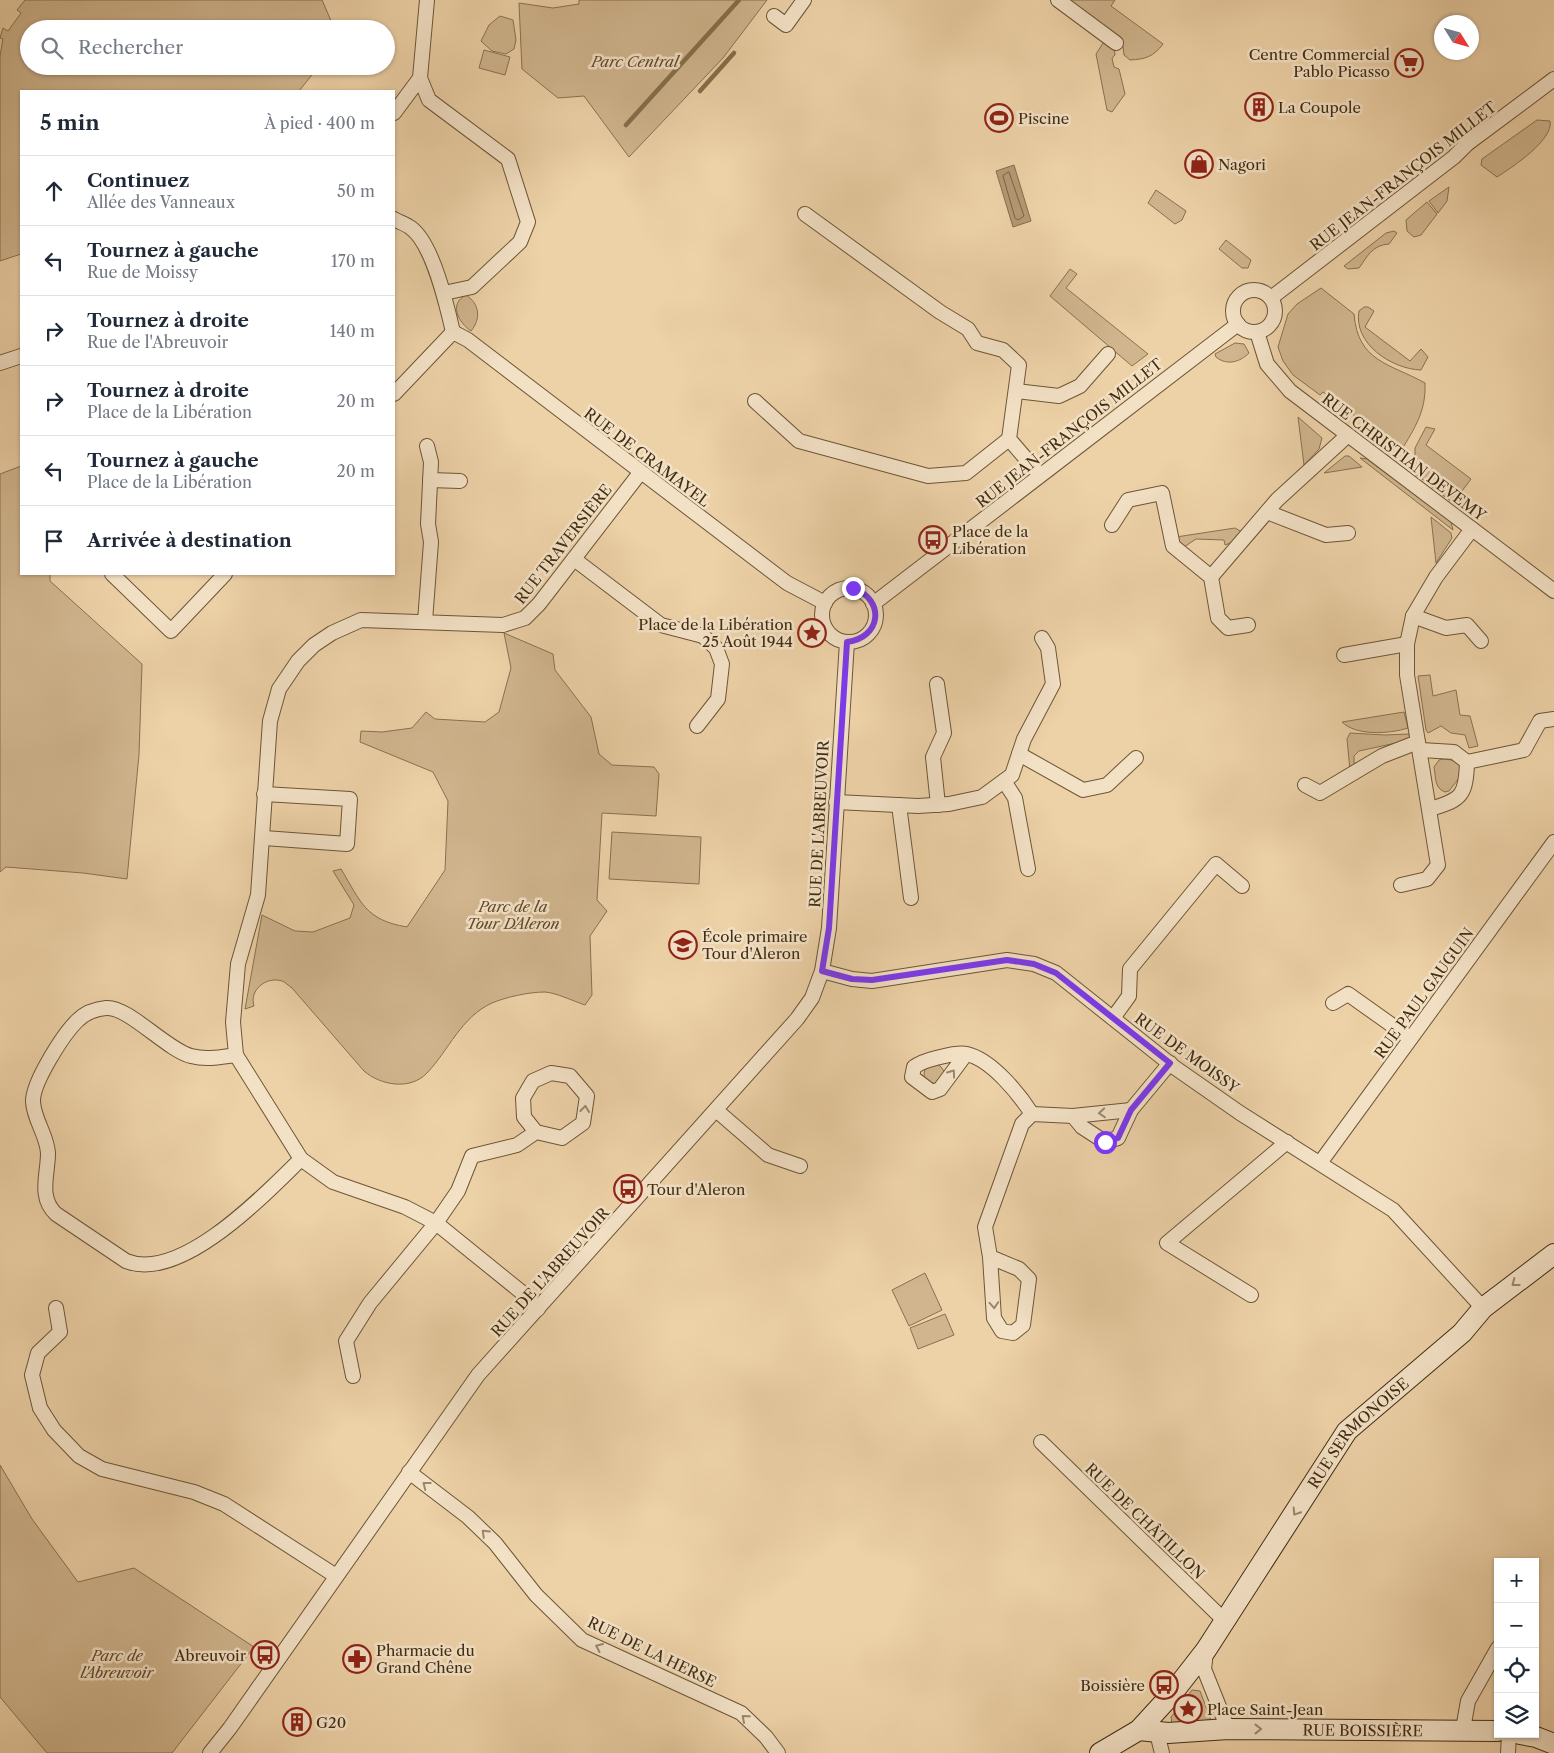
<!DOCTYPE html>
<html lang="fr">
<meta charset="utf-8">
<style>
body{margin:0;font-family:"Libre Caslon Text",serif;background:#f6f6f7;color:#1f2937}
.controls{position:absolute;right:15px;bottom:15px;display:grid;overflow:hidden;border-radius:0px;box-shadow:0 1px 4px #0004}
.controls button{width:45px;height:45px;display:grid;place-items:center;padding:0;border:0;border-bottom:1px solid #e0e1e3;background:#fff;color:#1f2937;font:25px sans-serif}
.compass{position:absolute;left:1434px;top:15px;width:45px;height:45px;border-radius:50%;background:#fff;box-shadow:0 1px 4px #0004;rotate:127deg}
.stop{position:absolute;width:15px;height:15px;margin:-11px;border:4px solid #7c3aed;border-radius:50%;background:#fff}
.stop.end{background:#7c3aed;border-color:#fff;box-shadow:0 1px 5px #0008}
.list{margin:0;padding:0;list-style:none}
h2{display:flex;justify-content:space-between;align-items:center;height:65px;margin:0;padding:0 20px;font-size:21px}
h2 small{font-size:16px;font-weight:400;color:#747a83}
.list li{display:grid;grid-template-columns:32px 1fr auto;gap:15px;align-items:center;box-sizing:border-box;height:70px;padding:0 20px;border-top:1px solid #e0e1e3}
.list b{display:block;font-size:19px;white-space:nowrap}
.list p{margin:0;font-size:16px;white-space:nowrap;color:#747a83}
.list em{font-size:16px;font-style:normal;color:#747a83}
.icon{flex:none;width:28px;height:28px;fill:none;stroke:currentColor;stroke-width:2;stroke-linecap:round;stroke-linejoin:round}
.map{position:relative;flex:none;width:1554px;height:1753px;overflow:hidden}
.search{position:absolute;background:#fff;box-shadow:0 1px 4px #0004;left:20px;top:20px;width:375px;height:55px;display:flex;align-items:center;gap:12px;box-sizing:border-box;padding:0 18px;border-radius:28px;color:#747a83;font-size:19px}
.panel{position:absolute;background:#fff;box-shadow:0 1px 4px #0004;left:20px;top:90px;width:375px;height:485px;border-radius:0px}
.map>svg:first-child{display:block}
</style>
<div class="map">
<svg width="1554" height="1753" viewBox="0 0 1554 1753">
<rect width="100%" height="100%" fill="#edd1a7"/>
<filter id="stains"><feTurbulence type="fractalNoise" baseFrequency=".004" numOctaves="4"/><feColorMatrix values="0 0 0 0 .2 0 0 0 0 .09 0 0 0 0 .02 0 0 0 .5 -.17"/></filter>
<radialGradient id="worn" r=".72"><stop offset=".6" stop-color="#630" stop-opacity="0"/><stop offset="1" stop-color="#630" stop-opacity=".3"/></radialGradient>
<!-- green -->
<g fill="#d0b58e" stroke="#887150">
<path d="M25 0H322L332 23V29H29V66H319L299 91H21V254L0 261V56L3 39 0 38 3 28 8 31 21 13 17 10Z"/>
<path d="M579 0H767L723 58 629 157 584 96 558 98 522 69 519 3 553 8 579 4Z"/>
<path d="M1066 0H1115L1111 6 1163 44C1153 57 1146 59 1130 60L1124 55 1123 46 1116 43Z"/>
<path d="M500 16 513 20 516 40 514 49 506 54 492 51 481 41 489 25Z"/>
<path d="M1105 40 1114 46 1115 55 1112 58 1114 67 1119 69 1125 94 1112 112 1107 110 1096 54Z"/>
<path d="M484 50 510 57 505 75 479 68Z"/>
<path d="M1537 120 1550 121C1554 140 1511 168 1497 177L1481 165 1482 159Z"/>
<path d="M1449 187 1447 201 1438 213 1429 201Z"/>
<path d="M1156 190 1186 211 1182 220 1175 224 1148 203Z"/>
<path d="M1427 202 1437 214 1421 235 1414 237 1407 231 1406 220Z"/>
<path d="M1394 231 1397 233 1389 244C1372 245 1367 257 1359 268L1348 269 1344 266 1386 233Z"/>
<path d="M1226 240 1251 260 1248 268H1242L1219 249Z"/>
<path d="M1070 269 1077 274 1066 288 1148 354 1132 366 1050 296Z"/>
<path d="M1321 288 1354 314C1358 362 1389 363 1425 383 1426 412 1415 427 1401 451L1323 392 1320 395 1293 375 1283 361 1278 347 1288 314 1297 304Z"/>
<path d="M466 295C480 304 481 319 471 331 459 323 448 304 466 295Z"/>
<path d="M1364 307H1368L1374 311 1365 327 1410 361 1421 349 1428 357 1421 370C1391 369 1353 343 1359 311Z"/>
<path d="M1235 343 1244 344 1249 353C1240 362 1227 366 1216 357L1215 354Z"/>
<path d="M1298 417 1322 438 1319 449 1304 465Z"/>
<path d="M1426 427 1435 429 1426 445 1471 479 1453 503 1409 469 1415 460V448Z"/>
<path d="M1345 456H1349L1362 467 1324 473Z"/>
<path d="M1360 458 1367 459 1451 522 1453 530Z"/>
<path d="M21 466V574H50V581L142 664 139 755 127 879 83 873 6 867 0 872V474Z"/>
<path d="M1431 517 1451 533 1452 538 1436 563Z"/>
<path d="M1235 528 1242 532 1233 542 1225 545 1224 540 1196 539 1181 549 1176 537Z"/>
<path d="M504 633 553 654 555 670 591 717 599 754 612 765 654 767 659 774 656 816 602 813 597 900 607 911 590 936 592 995 585 1005C573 1001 557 993 545 992 529 992 506 997 492 1003 461 1017 449 1050 427 1073 410 1091 380 1085 364 1071L292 988C289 986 285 982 282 981 266 976 249 990 254 1006L245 1009 262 915 295 931 313 932 350 918 354 905 333 871 341 869C361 902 365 920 407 927L445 870 448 801 433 772 360 742 361 731 382 732 412 728 426 712 435 719 485 722 499 712 511 668Z"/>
<path d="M1430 675 1433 696 1456 690 1460 715 1470 716 1478 746 1469 748 1465 735 1451 733 1441 726 1428 733 1426 730 1418 676Z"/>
<path d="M1404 712 1408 728C1389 734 1356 736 1342 722Z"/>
<path d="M1350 733 1385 735 1409 734 1410 740 1359 751 1354 756V763L1359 764 1350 770 1347 739Z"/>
<path d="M1443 759C1455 760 1459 761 1463 773L1449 791 1445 792C1434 788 1436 777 1434 767L1439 760Z"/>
<path d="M612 832 701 837 699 884 609 879Z"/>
<circle cx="934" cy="1074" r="10"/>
<path d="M925 1273 942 1310 909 1326 892 1290Z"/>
<path d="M945 1314 954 1335 918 1349 910 1328Z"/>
<path d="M0 1465 32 1519 78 1582 134 1568 254 1647 172 1753H47L0 1697Z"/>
<path d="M1192 1690 1200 1691 1212 1723 1172 1724 1171 1717Z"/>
</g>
<!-- water -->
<path fill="#b39974" stroke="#856e4c" d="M1014 165 1031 221 1013 227 996 171Z"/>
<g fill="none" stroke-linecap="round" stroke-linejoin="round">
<!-- shore -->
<path stroke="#7a6342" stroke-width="1" d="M1009 172 1024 216 1018 220 1015 218 1003 176Z"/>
<!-- stream -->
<g stroke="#856e4c" stroke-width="4.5">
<path d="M700 91 734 53"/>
<path d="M626 125 739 0"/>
</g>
<defs>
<g id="street">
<path d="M427 0 420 78 429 100 508 159 528 222 520 242 472 287 444 293"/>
<path d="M1058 0 1116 43"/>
<path d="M774 16 786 25 804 0"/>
<path d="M394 113 420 78"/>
<path d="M805 214 940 312 968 329 977 343 1003 350 1019 365 1009 439 1040 475"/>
<path d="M394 219C399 222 406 224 411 228 433 244 447 306 453 332"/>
<circle cx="1254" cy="311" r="21"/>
<path d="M1271 298 1454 157 1467 144 1554 79"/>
<path d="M453 332 468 340 787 583 825 603"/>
<path d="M1257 332 1267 364 1290 391 1554 591"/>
<path d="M0 363 21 356"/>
<path d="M1016 391 1059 396 1080 386 1108 354"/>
<path d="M394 394 453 332"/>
<path d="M755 401 799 441 928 476 966 473 1009 439"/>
<path d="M430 480 460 481"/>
<path d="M1267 512 1326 535 1348 533"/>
<path d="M1112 525 1128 500 1162 493 1173 546 1211 577 1218 618 1228 628 1248 625"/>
<path d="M574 559 661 625 703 636 716 648 722 664 718 699 697 726"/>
<path d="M112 574 171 631 225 574"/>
<path d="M1211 577 1277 500 1348 435"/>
<circle cx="849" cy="615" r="27"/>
<path d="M873 604 1238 324"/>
<path d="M1413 616 1446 628 1467 625 1481 641"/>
<path d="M425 621 431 542 428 524 431 462 427 446"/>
<path d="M1344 655 1407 644"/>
<path d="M937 684 944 733 933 757 938 805"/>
<path d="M1421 750 1454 752 1467 762C1466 795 1462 800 1430 809"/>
<path d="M1019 754 1083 790 1107 785 1136 758"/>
<path d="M1467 762 1524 750 1540 721 1554 719"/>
<path d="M1004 781 1015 798 1028 869"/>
<path d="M1305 785 1320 793 1382 756 1418 742"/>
<path d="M836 802 918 806 949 804 982 797 1012 775 1024 739 1053 684 1048 648 1042 638"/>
<path d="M899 805 911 898"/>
<path d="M264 838 347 844 350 799 264 794"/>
<path d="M1401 885 1427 879 1438 865 1407 675V644L1413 616 1436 577 1472 529"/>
<path d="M822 971 852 979 872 981 1007 960 1034 964 1056 973 1174 1067 1240 1113 1393 1210 1483 1308"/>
<path d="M1333 1003 1348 994 1410 1038"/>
<path d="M1113 1018 1129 996 1130 969 1216 864 1242 886"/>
<path d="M966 1054 940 1089 932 1092 912 1077 914 1067C921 1062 928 1060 936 1058 945 1056 957 1052 967 1054 992 1060 1019 1094 1032 1114"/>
<path d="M236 1055C221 1057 207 1060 191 1056 167 1050 128 1006 106 1008 96 1009 85 1013 78 1020 64 1033 32 1083 33 1102 34 1120 47 1135 48 1153 48 1175 38 1197 56 1214L126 1261C181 1283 265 1194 301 1159"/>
<path d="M716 1110 768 1155 800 1166"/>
<path d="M1073 1116 1082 1127 1105 1142 1118 1138 1131 1110 1170 1063"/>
<path d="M1320 1163 1554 842"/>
<path d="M990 1257 1019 1269 1029 1279 1023 1325 1013 1333 1002 1331 994 1318 990 1257 985 1227 1022 1124 1032 1114 1073 1116 1131 1110"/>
<path d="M1251 1295 1167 1243 1287 1142"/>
<path d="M56 1308 60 1332 38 1353 32 1375 40 1408 54 1430 79 1456 102 1469 194 1492 224 1504 336 1576"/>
<path d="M538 1309 525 1295 436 1223 405 1207 333 1182 301 1159 236 1055 233 1022 238 964 258 895 270 721 279 689 298 661 314 645 332 633 361 620 503 625 525 618 539 604 640 473"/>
<path d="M353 1376 346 1341 370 1303 436 1223 458 1191 472 1156 517 1145 536 1132 562 1138 583 1123 587 1096 570 1076 551 1073 533 1081 523 1098 524 1117 536 1132"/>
<path d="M1041 1442 1226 1622"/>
<path d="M409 1472 468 1517 495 1543 536 1595 582 1640 741 1713 766 1737 778 1753"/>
<path d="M1206 1652 1204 1669 1228 1729"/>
<path d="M1463 1729 1468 1701 1498 1648"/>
<path d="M1157 1733 1162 1753"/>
<path d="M210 1753 230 1728 478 1375 797 1019 812 998 822 971 829 928 847 642"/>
<path d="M1508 1753 1509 1734"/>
</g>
<g id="secondary">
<path id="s1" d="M1139 1730 1168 1733 1228 1729 1498 1731"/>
<path d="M1520 1734 1536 1737 1554 1744"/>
<path id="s2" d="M1100 1753 1139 1730 1171 1695 1206 1650 1347 1431 1462 1333 1483 1308 1554 1254"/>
</g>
</defs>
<!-- street casing -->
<use href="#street" stroke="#6c5636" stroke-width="16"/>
<!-- secondary casing -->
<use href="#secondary" stroke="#412d11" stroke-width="22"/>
<!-- street -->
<use href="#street" stroke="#f3e1c6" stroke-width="14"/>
<!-- secondary -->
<use href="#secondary" stroke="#f3e1c6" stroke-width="20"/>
</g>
<!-- one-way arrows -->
<defs><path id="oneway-chevron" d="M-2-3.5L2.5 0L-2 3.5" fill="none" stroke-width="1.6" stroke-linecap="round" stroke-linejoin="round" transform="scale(1.25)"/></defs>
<g stroke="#9a876c">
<use href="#oneway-chevron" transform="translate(952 1073) rotate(-54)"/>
<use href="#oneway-chevron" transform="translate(585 1109) rotate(-83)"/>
<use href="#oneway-chevron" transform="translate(1102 1113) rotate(175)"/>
<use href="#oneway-chevron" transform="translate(1515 1283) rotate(143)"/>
<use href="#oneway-chevron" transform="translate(994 1305) rotate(86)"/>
<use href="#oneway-chevron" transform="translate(426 1485) rotate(-142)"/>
<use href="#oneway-chevron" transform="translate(1296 1512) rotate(122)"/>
<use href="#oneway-chevron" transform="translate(485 1533) rotate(-136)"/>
<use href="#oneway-chevron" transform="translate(599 1647) rotate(-156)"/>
<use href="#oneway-chevron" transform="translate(745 1718) rotate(-139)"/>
<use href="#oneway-chevron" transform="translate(1258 1729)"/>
</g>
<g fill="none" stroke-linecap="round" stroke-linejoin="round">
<!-- route -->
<path stroke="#7c3aed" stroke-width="6" d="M853 588C886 600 881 638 847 642L829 928 822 971 852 979 872 980 1007 960 1034 964 1056 973 1170 1063 1131 1110 1118 1138 1105 1142"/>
</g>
<!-- icons -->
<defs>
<symbol id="supermarket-ring" viewBox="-11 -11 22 22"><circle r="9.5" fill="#f3e1c6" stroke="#8f2418" stroke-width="1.5"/><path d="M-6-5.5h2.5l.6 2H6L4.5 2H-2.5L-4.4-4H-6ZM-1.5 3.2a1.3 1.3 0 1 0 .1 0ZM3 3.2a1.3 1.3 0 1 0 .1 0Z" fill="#8f2418"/></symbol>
<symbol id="building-ring" viewBox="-11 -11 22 22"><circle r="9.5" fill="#f3e1c6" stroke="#8f2418" stroke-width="1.5"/><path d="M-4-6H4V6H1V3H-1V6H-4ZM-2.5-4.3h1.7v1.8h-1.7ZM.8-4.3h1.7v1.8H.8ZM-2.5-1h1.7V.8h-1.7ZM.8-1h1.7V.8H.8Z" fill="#8f2418"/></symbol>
<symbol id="stadium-ring" viewBox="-11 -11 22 22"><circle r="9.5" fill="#f3e1c6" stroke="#8f2418" stroke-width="1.5"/><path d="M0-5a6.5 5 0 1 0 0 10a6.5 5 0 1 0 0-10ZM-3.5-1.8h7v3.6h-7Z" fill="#8f2418"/></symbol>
<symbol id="shop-ring" viewBox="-11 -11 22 22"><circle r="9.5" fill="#f3e1c6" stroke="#8f2418" stroke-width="1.5"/><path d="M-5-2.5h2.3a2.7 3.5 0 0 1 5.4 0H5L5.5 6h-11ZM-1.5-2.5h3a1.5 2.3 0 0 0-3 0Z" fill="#8f2418"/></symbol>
<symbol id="bus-ring" viewBox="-11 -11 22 22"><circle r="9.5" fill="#f3e1c6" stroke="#8f2418" stroke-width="1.5"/><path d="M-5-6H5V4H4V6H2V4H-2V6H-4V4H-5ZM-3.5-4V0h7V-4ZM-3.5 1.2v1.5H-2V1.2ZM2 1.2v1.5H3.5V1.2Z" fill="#8f2418"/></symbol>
<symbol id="sight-ring" viewBox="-11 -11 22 22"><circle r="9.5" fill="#f3e1c6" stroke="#8f2418" stroke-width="1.5"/><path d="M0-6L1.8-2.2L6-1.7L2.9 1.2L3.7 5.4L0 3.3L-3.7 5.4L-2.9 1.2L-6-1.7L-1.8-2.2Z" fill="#8f2418"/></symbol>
<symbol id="school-ring" viewBox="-11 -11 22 22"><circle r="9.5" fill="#f3e1c6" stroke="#8f2418" stroke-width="1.5"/><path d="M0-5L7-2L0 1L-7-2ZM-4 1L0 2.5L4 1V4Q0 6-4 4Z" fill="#8f2418"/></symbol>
<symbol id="pharmacy-ring" viewBox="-11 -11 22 22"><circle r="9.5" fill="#f3e1c6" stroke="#8f2418" stroke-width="1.5"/><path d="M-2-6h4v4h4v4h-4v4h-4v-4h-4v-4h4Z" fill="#8f2418"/></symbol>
</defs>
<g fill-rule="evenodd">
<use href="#supermarket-ring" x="1393" y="47" width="32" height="32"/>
<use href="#building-ring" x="1243" y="91" width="32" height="32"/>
<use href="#stadium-ring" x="983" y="102" width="32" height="32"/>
<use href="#shop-ring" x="1183" y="148" width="32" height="32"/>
<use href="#bus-ring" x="917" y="524" width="32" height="32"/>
<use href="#sight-ring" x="796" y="617" width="32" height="32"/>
<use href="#school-ring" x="667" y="929" width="32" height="32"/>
<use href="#bus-ring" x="612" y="1173" width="32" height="32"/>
<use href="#bus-ring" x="249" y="1639" width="32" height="32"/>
<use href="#pharmacy-ring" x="341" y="1643" width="32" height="32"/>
<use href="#bus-ring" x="1148" y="1669" width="32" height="32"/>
<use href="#sight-ring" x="1172" y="1693" width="32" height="32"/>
<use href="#building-ring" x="281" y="1706" width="32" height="32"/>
</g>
<g text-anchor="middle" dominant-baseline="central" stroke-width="5" stroke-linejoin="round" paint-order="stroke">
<!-- poi labels -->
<g font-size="15" fill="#412d11" stroke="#f3e1c6" text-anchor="start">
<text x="1390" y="54" text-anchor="end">Centre Commercial<tspan x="1390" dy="17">Pablo Picasso</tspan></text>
<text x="1278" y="107">La Coupole</text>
<text x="1018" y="118">Piscine</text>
<text x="1218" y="164">Nagori</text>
<text x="952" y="531">Place de la<tspan x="952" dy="17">Libération</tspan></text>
<text x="793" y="624" text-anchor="end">Place de la Libération<tspan x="793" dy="17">25 Août 1944</tspan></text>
<text x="702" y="936">École primaire<tspan x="702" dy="17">Tour d'Aleron</tspan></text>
<text x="647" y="1189">Tour d'Aleron</text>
<text x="376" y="1650">Pharmacie du<tspan x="376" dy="17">Grand Chêne</tspan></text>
<text x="246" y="1655" text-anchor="end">Abreuvoir</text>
<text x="1145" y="1685" text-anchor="end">Boissière</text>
<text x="1207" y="1709">Place Saint-Jean</text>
<text x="316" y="1722">G20</text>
</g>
<!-- park labels -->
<g font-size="15" font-style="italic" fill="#5e482a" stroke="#f3e1c6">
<text x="635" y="61">Parc Central</text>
<text x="513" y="906">Parc de la<tspan x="513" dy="17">Tour D'Aleron</tspan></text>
<text x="117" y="1655">Parc de<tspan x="117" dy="17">l'Abreuvoir</tspan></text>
</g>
<!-- street labels -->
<g font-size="15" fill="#412d11" stroke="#f3e1c6">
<text transform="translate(1403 176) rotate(-38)">RUE JEAN-FRANÇOIS MILLET</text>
<text transform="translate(1069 433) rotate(-38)">RUE JEAN-FRANÇOIS MILLET</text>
<text transform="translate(647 457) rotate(37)">RUE DE CRAMAYEL</text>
<text transform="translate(1404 457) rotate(37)">RUE CHRISTIAN DEVEMY</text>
<text transform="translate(563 544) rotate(-52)">RUE TRAVERSIÈRE</text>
<text transform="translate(819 824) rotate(-87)">RUE DE L'ABREUVOIR</text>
<text transform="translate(1424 993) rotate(-54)">RUE PAUL GAUGUIN</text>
<text transform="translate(1187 1053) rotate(36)">RUE DE MOISSY</text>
<text transform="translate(550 1272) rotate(-48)">RUE DE L'ABREUVOIR</text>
<text stroke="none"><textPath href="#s2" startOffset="416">RUE SERMONOISE</textPath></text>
<text transform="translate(1145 1521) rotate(44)">RUE DE CHÂTILLON</text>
<text transform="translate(652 1652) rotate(26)">RUE DE LA HERSE</text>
<text stroke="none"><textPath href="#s1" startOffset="224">RUE BOISSIÈRE</textPath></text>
</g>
</g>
<rect width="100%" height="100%" filter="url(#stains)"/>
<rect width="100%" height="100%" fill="url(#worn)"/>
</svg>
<div class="controls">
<button>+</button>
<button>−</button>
<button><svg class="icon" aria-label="locate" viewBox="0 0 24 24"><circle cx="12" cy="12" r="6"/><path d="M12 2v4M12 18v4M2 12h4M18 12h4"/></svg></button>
<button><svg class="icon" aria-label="layers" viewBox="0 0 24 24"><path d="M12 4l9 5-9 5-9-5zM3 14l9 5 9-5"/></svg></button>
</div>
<svg class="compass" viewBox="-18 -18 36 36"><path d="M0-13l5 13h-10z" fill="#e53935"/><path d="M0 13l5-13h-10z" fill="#747a83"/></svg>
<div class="stop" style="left:1105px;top:1142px"></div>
<div class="stop end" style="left:853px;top:588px"></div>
<div class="search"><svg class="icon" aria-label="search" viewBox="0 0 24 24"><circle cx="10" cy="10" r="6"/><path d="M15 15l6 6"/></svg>Rechercher</div>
<section class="panel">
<h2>5 min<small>À pied · 400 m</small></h2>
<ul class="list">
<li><svg class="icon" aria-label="ahead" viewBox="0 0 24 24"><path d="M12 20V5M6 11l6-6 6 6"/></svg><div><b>Continuez</b><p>Allée des Vanneaux</p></div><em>50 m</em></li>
<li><svg class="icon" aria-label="left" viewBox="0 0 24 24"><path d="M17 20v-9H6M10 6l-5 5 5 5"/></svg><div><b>Tournez à gauche</b><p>Rue de Moissy</p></div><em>170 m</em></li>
<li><svg class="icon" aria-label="right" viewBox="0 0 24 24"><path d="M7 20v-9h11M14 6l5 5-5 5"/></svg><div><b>Tournez à droite</b><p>Rue de l'Abreuvoir</p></div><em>140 m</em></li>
<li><svg class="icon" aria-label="right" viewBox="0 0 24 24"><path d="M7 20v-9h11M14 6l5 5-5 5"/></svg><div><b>Tournez à droite</b><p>Place de la Libération</p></div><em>20 m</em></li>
<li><svg class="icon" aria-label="left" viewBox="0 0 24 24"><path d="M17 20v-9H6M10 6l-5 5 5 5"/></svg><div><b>Tournez à gauche</b><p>Place de la Libération</p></div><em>20 m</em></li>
<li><svg class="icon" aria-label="arrive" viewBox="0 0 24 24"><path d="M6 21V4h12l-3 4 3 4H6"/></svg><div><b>Arrivée à destination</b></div></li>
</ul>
</section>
</div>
